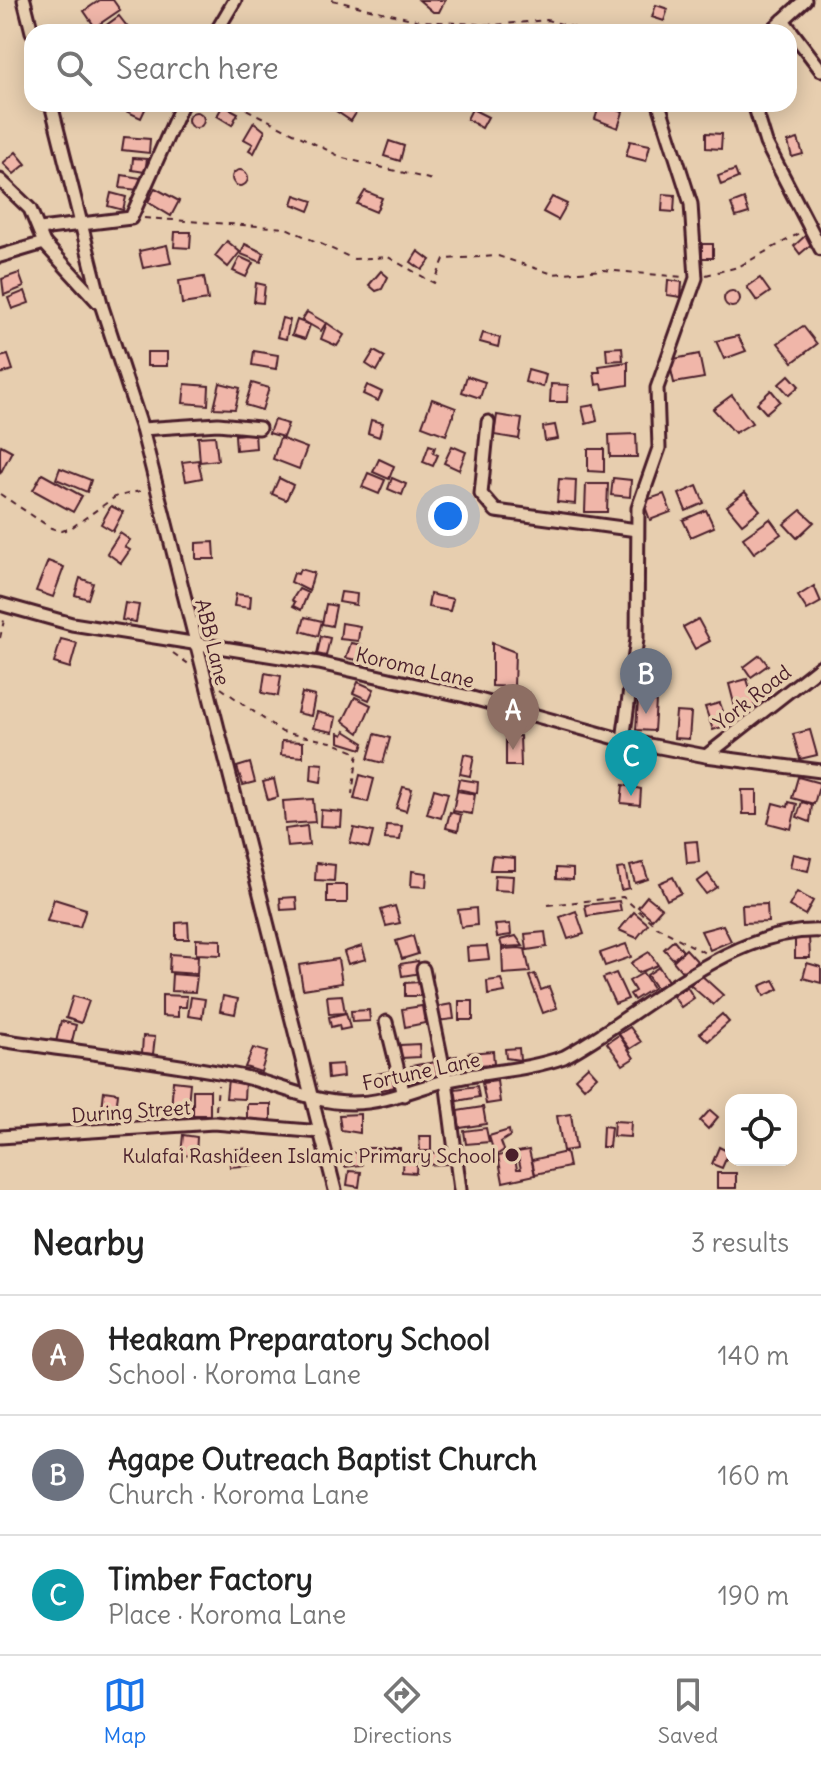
<!DOCTYPE html>
<meta charset="utf-8">
<style>
body{margin:0;font-family:Delius,sans-serif;background:#f2f2f2;color:#222}
.controls{position:absolute;right:24px;bottom:24px;display:grid;overflow:hidden;border-radius:16px;box-shadow:0 4px 20px #0003}
.controls button{width:72px;height:72px;display:grid;place-items:center;padding:0;border:0;border-bottom:2px solid #e0e0e0;background:#fff;color:#222;font:40px sans-serif}
.you{position:absolute;left:448px;top:516px;width:28px;height:28px;margin:-20px;border:6px solid #fff;border-radius:50%;background:#1a73e8;box-shadow:0 0 0 12px #1a73e833}
.badge{display:grid;place-items:center;width:52px;height:52px;border-radius:50%;background:#1a73e8;color:#fff;font-size:26px;font-weight:700}
.pin{position:absolute;translate:-50% -66px;filter:drop-shadow(0 2px 4px #0008)}
.pin::after{content:'';position:absolute;top:42px;width:28px;height:24px;background:inherit;clip-path:polygon(0 0,100% 0,50% 100%)}
.list{margin:0;padding:0;list-style:none}
h2{display:flex;justify-content:space-between;align-items:center;height:104px;margin:0;padding:0 32px;font-size:34px}
h2 small{font-size:26px;font-weight:400;color:#767676}
.list li{display:grid;grid-template-columns:52px 1fr auto;gap:24px;align-items:center;box-sizing:border-box;height:120px;padding:0 32px;border-top:2px solid #e0e0e0}
.list b{display:block;font-size:30px;white-space:nowrap}
.list p{margin:0;font-size:26px;white-space:nowrap;color:#767676}
.list em{font-size:26px;font-style:normal;color:#767676}
.icon{flex:none;width:44px;height:44px;fill:none;stroke:currentColor;stroke-width:2;stroke-linecap:round;stroke-linejoin:round}
.map{position:relative;flex:none;width:821px;height:1190px;overflow:hidden}
.search{position:absolute;background:#fff;box-shadow:0 4px 20px #0003;left:24px;right:24px;top:24px;height:88px;display:flex;align-items:center;gap:20px;box-sizing:border-box;padding:0 28px;border-radius:24px;color:#767676;font-size:30px}
.sheet{height:464px;background:#fff}
nav{display:flex;justify-content:space-around;align-items:center;box-sizing:border-box;height:112px;border-top:2px solid #e0e0e0;background:#fff;font-size:22px;color:#767676}
nav a{display:grid;justify-items:center;gap:4px}
nav .on{color:#1a73e8}
.map>svg:first-child{display:block}
</style>
<div class="map">
<svg width="821" height="1190" viewBox="0 0 821 1190">
<rect width="100%" height="100%" fill="#e7ceaf"/>
<filter id="ink" filterUnits="userSpaceOnUse"><feTurbulence type="fractalNoise" baseFrequency=".0125" numOctaves="2"/><feDisplacementMap in="SourceGraphic" scale="16" xChannelSelector="R" yChannelSelector="G"/><feConvolveMatrix kernelMatrix="1 2 1 2 8 2 1 2 1" color-interpolation-filters="sRGB"/></filter>
<g filter="url(#ink)">
<!-- building -->
<g fill="#f0b6a9" stroke="#4a1f2b" stroke-width="2">
<path d="M100 0H113L120 10 95 27 84 11Z"/>
<path d="M419 0H445L439 12H433Z"/>
<path d="M656 5 668 9 664 21 652 17Z"/>
<path d="M119 16 129 29 97 32Z"/>
<path d="M118 104H144L147 105 141 118 117 107Z"/>
<path d="M340 104H360L361 105 351 121 336 111Z"/>
<path d="M600 104 623 112 618 128 595 119Z"/>
<path d="M223 105 238 113 232 125 217 116Z"/>
<path d="M472 109 488 117 482 128 467 119Z"/>
<circle cx="196" cy="120" r="8"/>
<path d="M254 122 265 131 254 153 249 150 253 144 244 139Z"/>
<path d="M706 133 722 134 721 149 706 148Z"/>
<path d="M124 137 150 139 149 153 122 150Z"/>
<path d="M798 139 803 154 792 157 788 142Z"/>
<path d="M389 141 404 146 400 161 384 156Z"/>
<path d="M630 141 650 145 646 161 626 156Z"/>
<path d="M16 152 26 164 14 174 3 163Z"/>
<path d="M133 158 147 159 145 172 132 170Z"/>
<path d="M735 170 738 178 721 185 718 176Z"/>
<circle cx="240" cy="178" r="8"/>
<path d="M122 175 141 178 139 190 120 188Z"/>
<path d="M155 188 179 201 171 216 148 202Z"/>
<path d="M365 191 382 198 376 212 357 204Z"/>
<path d="M111 193 126 197 123 210 108 206Z"/>
<path d="M663 194 675 195 674 212 662 211Z"/>
<path d="M295 195 313 201 309 211 292 204Z"/>
<path d="M552 197 567 204 558 220 543 212Z"/>
<path d="M744 199 749 213 736 217 731 204Z"/>
<path d="M175 232H191L190 248 174 247Z"/>
<path d="M807 234 814 242 800 254 794 246Z"/>
<path d="M227 241 240 252 228 267 215 256Z"/>
<path d="M245 244 264 253 261 262 241 254Z"/>
<rect x="702" y="244" width="11" height="14"/>
<path d="M167 245 171 263 143 268 139 251Z"/>
<path d="M418 251 430 260 422 270 411 262Z"/>
<path d="M240 257 253 263 246 277 233 271Z"/>
<path d="M381 271 388 277 382 289 376 291 369 285Z"/>
<path d="M19 273 24 287 4 295 2 279Z"/>
<path d="M204 277 208 300 182 304 179 281Z"/>
<path d="M760 278 770 292 757 301 747 287Z"/>
<path d="M668 280 682 282 681 297 667 295Z"/>
<path d="M256 283 265 285 263 303 254 302Z"/>
<path d="M25 291 29 303 12 309 8 298Z"/>
<circle cx="732" cy="299" r="8"/>
<path d="M307 312 326 323 321 331 302 320Z"/>
<path d="M282 318 290 320 286 339 277 337Z"/>
<path d="M297 320 310 325 305 339 292 335Z"/>
<path d="M327 323 344 335 337 346 321 339Z"/>
<path d="M803 326 817 344 793 362 778 343Z"/>
<path d="M483 333 500 338 498 347 480 342Z"/>
<path d="M738 336 746 351 724 359 716 341Z"/>
<path d="M622 347 623 360 607 361 606 348Z"/>
<path d="M254 351 278 355 276 369 252 365Z"/>
<path d="M374 351 385 357 377 371 366 364Z"/>
<rect x="147" y="352" width="20" height="14"/>
<path d="M699 354 704 378 674 383 669 360Z"/>
<path d="M8 355 13 370 0 374V357Z"/>
<path d="M628 362V385L603 389 602 384 596 385 594 372H600L599 366Z"/>
<path d="M528 370 546 375 543 387 525 382Z"/>
<path d="M789 375 799 386 789 395 779 384Z"/>
<path d="M467 376 485 382 480 398 462 392Z"/>
<path d="M220 383 240 388 235 409 214 408Z"/>
<path d="M252 383 269 388 262 410 245 405Z"/>
<path d="M185 384 209 386 208 405 183 403Z"/>
<path d="M551 384 568 385 567 402H550Z"/>
<path d="M367 385 382 392 378 401 363 394Z"/>
<path d="M771 390 780 401 766 413 757 403Z"/>
<path d="M732 395 752 423 735 433 713 409Z"/>
<path d="M432 399 456 408 446 435 422 426Z"/>
<path d="M594 405 597 421 586 424 582 407Z"/>
<path d="M497 415 522 419 519 439 494 435Z"/>
<path d="M274 420 288 424 283 437 269 433Z"/>
<path d="M371 420 383 423 379 437 368 433Z"/>
<path d="M555 425 558 439 545 441 543 427Z"/>
<path d="M255 433 256 448 236 450 235 435Z"/>
<path d="M636 434 637 457H610L609 435Z"/>
<path d="M215 436 218 460 200 462 198 437Z"/>
<path d="M280 438 307 448 299 469 273 459Z"/>
<path d="M1 445 12 451 0 474V448Z"/>
<path d="M429 445 435 447 433 453 438 455 433 466 423 462Z"/>
<path d="M452 446 466 452 459 470 444 463Z"/>
<path d="M588 449H604V472L588 471Z"/>
<path d="M379 459 394 466 389 479 373 472Z"/>
<path d="M198 460 202 478 186 481 182 462Z"/>
<path d="M60 468 91 480 87 492 56 479Z"/>
<path d="M368 473 385 480 379 494 362 487Z"/>
<path d="M42 474 82 496 73 512 33 490Z"/>
<path d="M279 478 293 485 286 500 272 494Z"/>
<path d="M392 478 406 484 402 495 388 489Z"/>
<path d="M613 478 631 480 630 497 611 495Z"/>
<path d="M559 479 576 480 575 504 557 502Z"/>
<path d="M586 484H608L607 512H585Z"/>
<path d="M697 486 704 503 686 511 679 494Z"/>
<path d="M745 492 760 510 742 524 727 506Z"/>
<path d="M664 494 671 512 650 520 643 501Z"/>
<path d="M111 506 123 512 113 531 101 524Z"/>
<path d="M706 510 714 527 691 537 683 520Z"/>
<path d="M801 510 814 522 797 538 784 524Z"/>
<path d="M770 519 781 534 754 553 743 538Z"/>
<path d="M120 533 130 540 125 547 130 550 121 563 107 553Z"/>
<path d="M214 542 215 559H196V543Z"/>
<path d="M48 561 64 567 53 597 36 591Z"/>
<path d="M300 569 314 573 309 591 291 582 294 573 298 574Z"/>
<path d="M80 578 93 583 88 599 75 595Z"/>
<path d="M814 586 821 602 807 610 798 596Z"/>
<path d="M299 589 308 593 301 610 293 606 295 602 292 600Z"/>
<path d="M341 592 357 594 356 605 339 602Z"/>
<path d="M236 594 251 596 250 608 234 606Z"/>
<path d="M430 594 453 599 450 611 428 607Z"/>
<path d="M125 603 139 605 136 622 122 620Z"/>
<path d="M326 604 336 606 332 626 322 624Z"/>
<path d="M305 617 322 621 318 636 301 631Z"/>
<path d="M698 619 710 641 695 649 683 627Z"/>
<path d="M342 623 360 626 358 641 340 639Z"/>
<path d="M321 636 330 638 326 656 317 654Z"/>
<path d="M61 639 77 643 70 668 54 663Z"/>
<path d="M351 643 362 645 358 660 346 658Z"/>
<path d="M492 643 515 652 514 687 492 686Z"/>
<path d="M760 655 768 665 751 677 744 667Z"/>
<path d="M640 663 652 666 644 697 632 694Z"/>
<path d="M265 673 281 676 278 696 262 693Z"/>
<path d="M747 679 755 706 736 711 729 684Z"/>
<path d="M358 682 374 689 369 700 353 693Z"/>
<path d="M302 693 315 696 311 716 297 713Z"/>
<path d="M355 697 371 705 359 733 343 721Z"/>
<path d="M638 700 656 701 654 731 636 730Z"/>
<path d="M720 703 728 725 713 730 705 707Z"/>
<path d="M317 712 336 717 333 732 313 728Z"/>
<path d="M676 712 691 713 689 739 674 738Z"/>
<path d="M810 730 817 755 800 759 793 734Z"/>
<path d="M345 731 364 743 362 749 339 742V733L343 735Z"/>
<path d="M375 734 390 738 383 763 368 759Z"/>
<path d="M520 736 521 766H506V737Z"/>
<path d="M282 741 303 742V757L281 755Z"/>
<path d="M464 754 474 756 470 776 460 774Z"/>
<path d="M250 763 255 782 243 785 237 767Z"/>
<path d="M312 763 323 764 321 782 311 780Z"/>
<path d="M360 775 374 779 368 802 354 799Z"/>
<path d="M798 777 820 783 814 804 792 798Z"/>
<path d="M274 779 278 797 268 800 263 782Z"/>
<path d="M459 779 478 782 477 793 457 789Z"/>
<path d="M623 785 641 789 640 805 621 803Z"/>
<path d="M403 787 412 789 406 811 396 808Z"/>
<path d="M434 789 448 793 441 818 427 814Z"/>
<path d="M742 790H757V814H743Z"/>
<path d="M457 791 475 794 472 814 453 811Z"/>
<path d="M313 799 315 822 285 824 283 801Z"/>
<path d="M789 802 797 804 791 829 768 823 773 803 788 807Z"/>
<path d="M802 802 812 805 810 822 797 817Z"/>
<path d="M321 810 342 812 341 827 320 826Z"/>
<path d="M450 812 461 815 458 831 446 828Z"/>
<path d="M386 825 402 826 400 840 385 839Z"/>
<path d="M307 826 309 845 287 847 285 829Z"/>
<path d="M354 828 373 832 369 848 350 843Z"/>
<path d="M697 841 699 862 687 863 685 842Z"/>
<path d="M793 854 811 858 808 871 790 867Z"/>
<path d="M492 856 515 858V870H490Z"/>
<path d="M316 863 335 865 334 881 315 880Z"/>
<path d="M643 863 648 879 635 883 630 866Z"/>
<path d="M556 868 573 869V880L556 879Z"/>
<path d="M625 868 629 888 621 890 617 869Z"/>
<path d="M412 871 427 873 426 887 411 886Z"/>
<path d="M708 874 717 887 706 894 697 882Z"/>
<path d="M495 875 513 876 512 891 494 890Z"/>
<path d="M673 877 681 893 667 900 659 883Z"/>
<rect x="327" y="885" width="20" height="18"/>
<path d="M797 892 813 901 805 915 789 906Z"/>
<path d="M647 896 662 908 652 919 638 907Z"/>
<path d="M296 897 297 909 281 910 280 898Z"/>
<path d="M54 899 86 909 80 927 47 921Z"/>
<path d="M619 901 621 911 587 916 585 905Z"/>
<path d="M767 904 768 922 743 923 742 905Z"/>
<path d="M395 906 400 923 386 926 381 910Z"/>
<path d="M476 908 477 925 461 927 458 910Z"/>
<path d="M576 911 584 934 568 939 560 917Z"/>
<path d="M634 912 648 924 637 938 619 930Z"/>
<path d="M188 922 189 939H176V923Z"/>
<path d="M510 924 511 935 497 937 495 925Z"/>
<path d="M723 925 731 941 710 950 701 931Z"/>
<path d="M545 932 547 947 527 950 525 934Z"/>
<path d="M413 936 418 954 402 959 396 941Z"/>
<path d="M516 936 523 946 502 947 500 940Z"/>
<path d="M809 936 810 958H795V937Z"/>
<path d="M196 939 221 940V955L196 954Z"/>
<path d="M674 940 683 951 673 959 664 949Z"/>
<path d="M626 944 631 957 605 966 600 953Z"/>
<path d="M362 946 366 959 348 964 344 952Z"/>
<path d="M487 946 489 959 468 961 467 947Z"/>
<path d="M519 948 525 949 530 972 503 974 502 949Z"/>
<path d="M686 949 697 961 684 974 673 961Z"/>
<path d="M649 952 658 965 638 973 631 963Z"/>
<path d="M170 954 198 956 197 974 169 972Z"/>
<path d="M338 959 342 983 303 989 299 965Z"/>
<path d="M418 961 421 973 402 976 400 964Z"/>
<path d="M807 963 821 967V983L803 978Z"/>
<path d="M659 967 668 981 656 988 647 975Z"/>
<path d="M616 973 628 999 615 1004 603 978Z"/>
<path d="M643 973 653 988 634 1000 630 994 635 991 629 981Z"/>
<path d="M172 974 197 976 195 992 171 991Z"/>
<path d="M535 974 541 990 549 987 557 1008 543 1013 529 976Z"/>
<path d="M700 974 723 995 713 1005 690 985Z"/>
<path d="M501 979 505 992 488 995 487 981Z"/>
<path d="M774 980 779 989 764 996 760 986Z"/>
<path d="M420 982 421 996H405V983Z"/>
<path d="M687 987 694 998 681 1007 673 996Z"/>
<path d="M162 995 187 996 186 1007H178V1017L162 1016Z"/>
<path d="M342 995 345 1013 329 1014 327 996Z"/>
<path d="M73 996 89 1001 81 1023 66 1018Z"/>
<path d="M223 996 238 999 235 1014 220 1011Z"/>
<path d="M191 997 205 999 202 1018 188 1016Z"/>
<rect x="459" y="1001" width="14" height="19"/>
<path d="M452 1004 454 1019 437 1021 435 1007Z"/>
<path d="M422 1006 425 1023 405 1027 402 1009Z"/>
<path d="M369 1010 370 1021 352 1022 351 1011Z"/>
<path d="M346 1013 350 1028 340 1030 339 1025 331 1027 329 1017Z"/>
<path d="M722 1014 729 1022 708 1041 700 1033Z"/>
<path d="M61 1021 76 1025 71 1045 56 1042Z"/>
<path d="M630 1027 641 1042 630 1049 619 1034Z"/>
<path d="M619 1035 634 1058 623 1065 607 1043Z"/>
<path d="M143 1036 155 1037 153 1054 142 1053Z"/>
<path d="M419 1044 420 1057 401 1058 400 1045Z"/>
<path d="M253 1048 267 1052 261 1072 245 1067Z"/>
<path d="M519 1048 520 1060 506 1058 505 1049Z"/>
<path d="M493 1051 494 1064 479 1065 480 1070 469 1071 468 1053Z"/>
<path d="M457 1056 461 1072 448 1075 445 1058Z"/>
<path d="M436 1062 439 1076 426 1079 424 1064Z"/>
<path d="M342 1064 343 1077 328 1079 327 1065Z"/>
<path d="M422 1064 425 1079 414 1081 411 1066Z"/>
<path d="M588 1066 597 1076 584 1088 575 1078Z"/>
<path d="M392 1071 395 1087 381 1090 377 1074Z"/>
<path d="M228 1079 245 1081 244 1099 226 1098Z"/>
<path d="M173 1081 190 1083 188 1105H192V1114L171 1113Z"/>
<path d="M497 1081 500 1102 486 1104 482 1083Z"/>
<path d="M477 1086 479 1097 457 1101 455 1089Z"/>
<rect x="193" y="1090" width="17" height="25"/>
<path d="M104 1091 118 1093 116 1111 102 1109Z"/>
<rect x="247" y="1104" width="24" height="17"/>
<path d="M483 1107 486 1124 460 1128 457 1111Z"/>
<path d="M710 1110 718 1117 708 1129 700 1121Z"/>
<path d="M360 1114V1133L341 1130 339 1115Z"/>
<path d="M571 1114 576 1149 563 1151 557 1116Z"/>
<path d="M614 1121 631 1122 630 1137 613 1136Z"/>
<path d="M603 1126 611 1127 609 1147H602Z"/>
<path d="M486 1128 489 1142 466 1144 464 1131Z"/>
<path d="M509 1130 510 1136 501 1142 504 1150 495 1156 489 1136Z"/>
<path d="M183 1135 197 1137 196 1156 181 1155Z"/>
<path d="M419 1136H431V1151H420Z"/>
<path d="M719 1147 729 1152 722 1168 712 1164Z"/>
<path d="M251 1148 252 1165 230 1167 229 1150Z"/>
<path d="M367 1148H400V1157L367 1158Z"/>
<path d="M529 1150 535 1175 503 1182 498 1156 514 1153 517 1169H521L517 1152Z"/>
<path d="M360 1152 362 1165 345 1167 344 1154Z"/>
<path d="M566 1152 569 1167 535 1174 532 1160Z"/>
<path d="M403 1153 417 1154 416 1173 402 1172Z"/>
<path d="M424 1153H447V1164L424 1165Z"/>
<path d="M349 1171 361 1172 359 1187 347 1185Z"/>
<rect x="717" y="1173" width="19" height="15"/>
</g>
<g fill="none" stroke-linecap="round" stroke-linejoin="round">
<defs>
<g id="minor">
<path d="M24 0 32 32"/>
<path d="M783 20 821 70"/>
<path d="M216 32 235 0"/>
<path d="M770 32 805 0"/>
<path d="M51 104 102 307 142 429 335 1190"/>
<path d="M754 104 766 143 821 249"/>
<path d="M0 180 30 209 44 243 99 303"/>
<path d="M40 229 131 218 182 104"/>
<path d="M0 256 44 243"/>
<path d="M488 422 481 494 496 511 637 530"/>
<path d="M142 429 218 424 259 428"/>
<path d="M0 604 72 624 319 663 465 696 623 740 706 756 821 771"/>
<path d="M623 740 637 639 638 508 659 448 657 388 696 278 691 204 659 104"/>
<path d="M706 756 821 666"/>
<path d="M423 969 446 1080 460 1190"/>
<path d="M386 1022 404 1095"/>
<path d="M0 1040C80 1052 161 1061 240 1076 278 1084 312 1103 352 1103 386 1103 413 1089 445 1081 485 1071 525 1071 564 1057 641 1016 730 927 821 931"/>
<path d="M0 1137 214 1123 321 1132"/>
</g>
</defs>
<!-- minor casing -->
<use href="#minor" stroke="#4a1f2b" stroke-width="17"/>
<!-- path -->
<g stroke="#4a1f2b" stroke-width="2" stroke-dasharray="6 6" stroke-linecap="butt">
<path d="M332 0 420 21 495 25 547 20 590 32"/>
<path d="M236 104 343 158 433 180"/>
<path d="M144 218 286 228 354 259 388 257 434 283 444 259 498 256 553 274 602 270 684 277"/>
<path d="M706 275 738 267 798 234"/>
<path d="M0 494 51 528 62 531 71 528 115 497 144 490"/>
<path d="M0 638 5 616"/>
<path d="M173 653 190 665"/>
<path d="M221 688 282 732 331 742 358 753 352 794"/>
<path d="M548 905 623 897 657 927 705 953"/>
<path d="M216 1110 218 1085"/>
</g>
<!-- minor -->
<use href="#minor" stroke="#e7ceaf" stroke-width="11"/>
</g>
</g>
<!-- markers -->
<circle fill="#4a1f2b" stroke="#e7ceaf" stroke-width="3" cx="512" cy="1155" r="8"/>
<g text-anchor="middle" dominant-baseline="central" stroke-width="7" stroke-linejoin="round" paint-order="stroke">
<!-- street labels -->
<g font-size="20" fill="#4a1f2b" stroke="#e7ceaf">
<text transform="translate(213 642) rotate(76)">ABB Lane</text>
<text transform="translate(415 667) rotate(13)">Koroma Lane</text>
<text transform="translate(752 697) rotate(-38)">York Road</text>
<text transform="translate(421 1071) rotate(-12)">Fortune Lane</text>
<text transform="translate(131 1111) rotate(-4)">During Street</text>
</g>
<!-- poi labels -->
<g font-size="20" fill="#4a1f2b" stroke="#e7ceaf" text-anchor="end">
<text x="496" y="1155">Kulafai Rashideen Islamic Primary School</text>
</g>
</g>
</svg>
<div class="controls">
<button><svg class="icon" aria-label="locate" viewBox="0 0 24 24"><circle cx="12" cy="12" r="6"/><path d="M12 2v4M12 18v4M2 12h4M18 12h4"/></svg></button>
</div>
<div class="you"></div>
<div class="pin badge" style="left:513px;top:750px;background:#8d6e63">A</div>
<div class="pin badge" style="left:646px;top:714px;background:#6b7280">B</div>
<div class="pin badge" style="left:631px;top:796px;background:#0f9aa8">C</div>
<div class="search"><svg class="icon" aria-label="search" viewBox="0 0 24 24"><circle cx="10" cy="10" r="6"/><path d="M15 15l6 6"/></svg>Search here</div>
</div>
<section class="sheet">
<h2>Nearby<small>3 results</small></h2>
<ul class="list">
<li><span class="badge" style="background:#8d6e63">A</span><div><b>Heakam Preparatory School</b><p>School · Koroma Lane</p></div><em>140 m</em></li>
<li><span class="badge" style="background:#6b7280">B</span><div><b>Agape Outreach Baptist Church</b><p>Church · Koroma Lane</p></div><em>160 m</em></li>
<li><span class="badge" style="background:#0f9aa8">C</span><div><b>Timber Factory</b><p>Place · Koroma Lane</p></div><em>190 m</em></li>
</ul>
</section>
<nav>
<a class="on"><svg class="icon" aria-label="map" viewBox="0 0 24 24"><path d="M3 6l6-2 6 2 6-2v14l-6 2-6-2-6 2zM9 4v14M15 6v14"/></svg>Map</a>
<a><svg class="icon" aria-label="directions" viewBox="0 0 24 24"><path d="M12 3l9 9-9 9-9-9zM9 14v-3h6M13 9l2 2-2 2"/></svg>Directions</a>
<a><svg class="icon" aria-label="saved" viewBox="0 0 24 24"><path d="M7 4h10v16l-5-4-5 4z"/></svg>Saved</a>
</nav>
